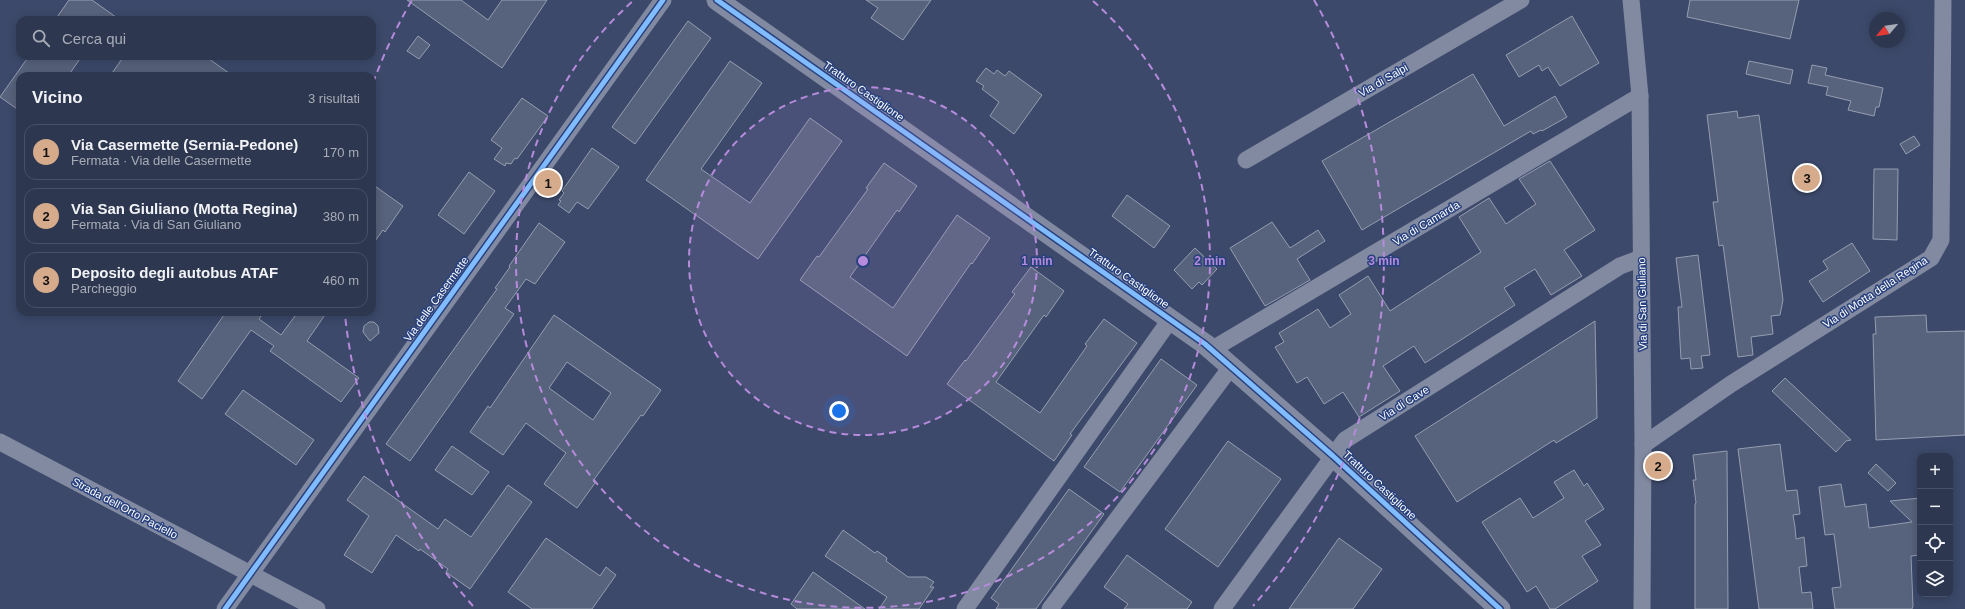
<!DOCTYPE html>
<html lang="it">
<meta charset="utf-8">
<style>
body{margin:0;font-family:Arial,sans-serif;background:#353f57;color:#f1f3f6}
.controls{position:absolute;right:12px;bottom:12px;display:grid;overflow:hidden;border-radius:8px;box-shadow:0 2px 10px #0003}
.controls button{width:36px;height:36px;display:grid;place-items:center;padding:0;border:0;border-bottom:1px solid #485167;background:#2d3750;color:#f1f3f6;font:20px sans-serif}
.compass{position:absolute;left:1869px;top:12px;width:36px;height:36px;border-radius:50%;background:#2d3750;box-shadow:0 2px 10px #0003;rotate:241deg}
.you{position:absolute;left:839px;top:411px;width:14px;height:14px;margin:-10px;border:3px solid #fff;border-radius:50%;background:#1a73e8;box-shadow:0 0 0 6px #1a73e833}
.badge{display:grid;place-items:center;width:26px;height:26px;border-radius:50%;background:#d6ab8b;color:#111;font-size:13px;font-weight:700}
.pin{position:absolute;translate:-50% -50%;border:2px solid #fff;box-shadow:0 1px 4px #0006}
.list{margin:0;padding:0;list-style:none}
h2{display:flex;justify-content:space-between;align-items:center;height:52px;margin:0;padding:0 16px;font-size:17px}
h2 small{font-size:13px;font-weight:400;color:#a7acb7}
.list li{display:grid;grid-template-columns:26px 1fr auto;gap:12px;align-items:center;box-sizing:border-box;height:56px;margin:0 8px 8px;padding:0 8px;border:1px solid #485167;border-radius:12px}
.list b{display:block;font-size:15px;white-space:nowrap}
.list p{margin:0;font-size:13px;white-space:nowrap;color:#a7acb7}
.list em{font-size:13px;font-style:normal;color:#a7acb7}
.icon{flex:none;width:22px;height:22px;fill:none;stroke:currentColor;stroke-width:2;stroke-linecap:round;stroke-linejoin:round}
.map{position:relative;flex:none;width:1965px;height:609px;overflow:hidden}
.search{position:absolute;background:#2d3750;box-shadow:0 2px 10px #0003;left:16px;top:16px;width:360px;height:44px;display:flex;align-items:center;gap:10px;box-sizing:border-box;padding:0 14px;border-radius:12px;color:#a7acb7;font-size:15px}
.panel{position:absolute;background:#2d3750;box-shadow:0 2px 10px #0003;left:16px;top:72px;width:360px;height:244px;border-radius:12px}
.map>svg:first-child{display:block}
</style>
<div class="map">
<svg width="1965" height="609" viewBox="0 0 1965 609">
<rect width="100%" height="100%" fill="#3c496a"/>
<!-- building -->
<g fill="#57627c" stroke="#959db0" fill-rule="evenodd">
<path d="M69 0H92L120 20H55Z"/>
<path d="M407 0H461L488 20 502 0H547L502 68Z"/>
<path d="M866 0H931L903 40 871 18 878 8Z"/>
<path d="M1690 0H1799L1790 39 1687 17Z"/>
<path d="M1572 16 1599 63 1560 86 1548 67 1542 71 1539 65 1519 77 1506 55Z"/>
<path d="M688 21 711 38 635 144 612 127Z"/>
<path d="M418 36 430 45 419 59 407 51Z"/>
<path d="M29 56H82L68 76H20V111L0 97Z"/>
<path d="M124 56H205L233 76H110Z"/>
<path d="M730 61 762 83 701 169 750 203 810 118 842 141 758 259 646 180Z"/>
<path d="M1749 61 1793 70 1790 84 1746 74Z"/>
<path d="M1812 65 1827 68 1825 75 1883 88 1879 107H1876L1874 116 1848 110 1851 101 1826 95 1828 87 1808 83Z"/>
<path d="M986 68 994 74 997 70 1005 76 1009 71 1042 95 1014 134 990 116 999 102 982 89 984 86 976 81Z"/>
<path d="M1473 74 1504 126 1555 96 1567 117 1542 131 1541 130 1533 134 1531 131 1362 230 1322 161Z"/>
<path d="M522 98 548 116 517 159 515 158 511 164 506 163 505 166 494 159 502 148 491 140Z"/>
<path d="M1737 111 1738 118 1759 115 1783 300 1780 315 1771 316 1773 334 1751 337 1753 355 1738 357 1723 245 1719 246 1713 202H1718L1707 115Z"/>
<path d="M1914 136 1920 145 1906 154 1900 144Z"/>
<path d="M592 148 619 167 588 209 577 202 569 213 558 205 561 201 559 200 564 193 562 191Z"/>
<path d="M1550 161 1595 230 1564 250 1582 276 1551 295 1535 269 1504 288 1515 305 1425 363 1414 346 1383 366 1400 391 1359 417 1343 392 1324 404 1307 377 1297 383 1275 347 1284 342 1279 333 1318 309 1330 328 1351 314 1339 295 1368 276 1390 311 1481 252 1459 217 1489 198 1506 224 1536 204 1519 179Z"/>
<path d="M884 163 917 186 899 212 897 210 850 277 893 308 957 215 990 238 972 264 971 263 907 356 800 280 817 256 819 257 868 189 866 188Z"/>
<path d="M1874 169H1898L1897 240 1873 239Z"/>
<path d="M469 172 495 191 464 234 438 215Z"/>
<path d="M372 184 403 206 385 232 383 230 372 245Z"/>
<path d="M1127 195 1170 226 1154 248 1112 216Z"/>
<path d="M1272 222 1290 248 1318 230 1325 241 1297 259 1310 280 1265 306 1230 248Z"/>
<path d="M539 223 565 242 535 284 526 279 505 308 514 314 410 461 386 444 497 289 495 288 510 267 509 266Z"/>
<path d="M1852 243 1870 271 1823 302 1809 281 1828 269 1823 261Z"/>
<path d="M1195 248 1217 269 1202 285 1199 282 1192 289 1174 270Z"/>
<path d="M1698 255 1710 355 1701 356 1703 368 1691 369 1690 358 1681 359 1678 307H1682L1676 258Z"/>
<path d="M1031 267 1064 291 1046 317 1044 315 996 382 1040 413 1087 346 1085 344 1104 319 1137 343 1070 434 1072 435 1054 461 947 384 965 360 966 361 1015 294 1012 292Z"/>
<path d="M226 312H264L259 319 281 335 298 312H327L307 341 359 378 341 402 270 351 274 346 251 330 202 399 178 381Z"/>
<path d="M554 315 661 390 643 416 641 415 593 481 595 483 577 508 544 484 566 453 526 423 503 455 470 432 488 406 490 408ZM567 362 611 393 593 420 549 388Z"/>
<path d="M1926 315 1927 332 1965 331V435L1876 440 1873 334H1876L1875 317Z"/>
<path d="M1595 321 1597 418 1556 443 1554 440 1457 502 1415 436Z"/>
<path d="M369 322H374L378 326 379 333 370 341 363 332 364 326Z"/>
<path d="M1161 359 1197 385 1120 492 1084 467Z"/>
<path d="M1785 378 1801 393 1851 440 1846 441 1836 452 1772 391Z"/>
<path d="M243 390 314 440 296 465 225 414Z"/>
<path d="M1228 441 1281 479 1218 567 1165 529Z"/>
<path d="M1780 444 1786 491 1797 490 1800 514 1793 515 1795 527 1796 539 1804 537 1807 566 1799 567 1802 593 1811 592 1813 609H1759L1738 449Z"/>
<path d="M452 446 489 472 472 495 435 470Z"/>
<path d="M1727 451 1728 609H1695V504L1696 503 1693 480H1696L1693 455Z"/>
<path d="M1876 464 1896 483 1888 491 1868 473Z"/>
<path d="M1574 470 1584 486 1587 483 1604 509 1585 521 1601 545 1582 556 1598 581 1555 609H1550L1536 586 1527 592 1482 522 1520 498 1533 518 1564 498 1554 482Z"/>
<path d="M364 476 438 529 445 519 471 537 508 485 532 502 470 589 446 572 448 569 420 549 419 551 396 535 372 573 344 555 369 516 347 500Z"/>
<path d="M1841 484 1845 507 1866 504 1869 528 1912 522 1890 501 1920 498V555L1911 556 1913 606 1912 609H1835L1832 588 1841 587 1834 534 1825 535 1819 487Z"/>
<path d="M1069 489 1104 514 1036 609H996L999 604 991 598Z"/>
<path d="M843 530 875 553 877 551 887 558 886 561 908 577H926L934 582 930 587H934L919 609H879L887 597 825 556Z"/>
<path d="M546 538 600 576 606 567 616 575 592 609H532L508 592Z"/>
<path d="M1339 538 1382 569 1353 609H1289Z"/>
<path d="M1127 555 1192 602 1187 609H1124L1128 604 1104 587Z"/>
<path d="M813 572 865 609H797L791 604Z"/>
</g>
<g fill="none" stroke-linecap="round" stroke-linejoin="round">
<!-- minor -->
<g stroke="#828aa1" stroke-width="17">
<path d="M1631 0 1640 96 1643 445 1642 609"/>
<path d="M1246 160 1521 0"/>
<path d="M1211 350 1640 96"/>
<path d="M0 442 317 609"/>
<path d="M1643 445 1731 384 1931 258 1941 240 1943 0"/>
<path d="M225 609 663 0"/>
<path d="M965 609 1170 320"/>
<path d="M1050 609 1231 367"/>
<path d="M1222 609 1345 440 1620 266 1641 258"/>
</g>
<!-- tertiary -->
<path stroke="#828aa1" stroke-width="21" d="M717 0 1205 344 1333 456 1500 609"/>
<defs>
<g id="cycleway">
<path d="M717 0 1205 344 1333 456 1500 609"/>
<path d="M225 609 663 0"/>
</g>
</defs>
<!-- cycleway casing -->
<use href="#cycleway" stroke="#28417e" stroke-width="8"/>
<!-- cycleway -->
<use href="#cycleway" stroke="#80bcff" stroke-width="5"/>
</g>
<!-- distance rings -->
<circle cx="863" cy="261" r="174" fill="#b68bdc" fill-opacity=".12"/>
<g fill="none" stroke="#b68bdc" stroke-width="2" stroke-dasharray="7 5">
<circle cx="863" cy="261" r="174"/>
<path d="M1093 1A347 347 0 1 1 633 1"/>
<path d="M473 606A521 521 0 0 1 345 315M373 83A521 521 0 0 1 412 0M1314 0A521 521 0 0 1 1253 606"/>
</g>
<g text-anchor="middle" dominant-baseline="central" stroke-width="3" stroke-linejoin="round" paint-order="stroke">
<!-- street labels -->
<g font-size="11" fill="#fff" stroke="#28417e">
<text transform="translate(1383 80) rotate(-30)">Via di Salpi</text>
<text transform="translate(864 91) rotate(35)">Tratturo Castiglione</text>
<text transform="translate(1426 223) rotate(-31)">Via di Camarda</text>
<text transform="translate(1129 278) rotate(35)">Tratturo Castiglione</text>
<text transform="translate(1875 292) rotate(-33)">Via di Motta della Regina</text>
<text transform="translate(436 299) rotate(-54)">Via delle Casermette</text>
<text transform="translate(1642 304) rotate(-91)">Via di San Giuliano</text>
<text transform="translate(1404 403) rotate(-32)">Via di Cave</text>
<text transform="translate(1380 485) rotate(43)">Tratturo Castiglione</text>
<text transform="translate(125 508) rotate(28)">Strada dell'Orto Paciello</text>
</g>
</g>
<circle cx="863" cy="261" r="6" fill="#b68bdc" stroke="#28417e" stroke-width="2"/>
<g font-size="12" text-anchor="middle" font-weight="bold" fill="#b68bdc" stroke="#28417e" stroke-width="3" stroke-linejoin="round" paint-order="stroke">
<text x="1037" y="265">1 min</text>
<text x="1210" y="265">2 min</text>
<text x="1384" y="265">3 min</text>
</g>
</svg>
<div class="controls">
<button>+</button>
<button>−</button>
<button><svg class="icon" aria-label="locate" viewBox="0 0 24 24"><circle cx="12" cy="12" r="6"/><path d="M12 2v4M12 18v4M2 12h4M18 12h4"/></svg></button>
<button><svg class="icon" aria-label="layers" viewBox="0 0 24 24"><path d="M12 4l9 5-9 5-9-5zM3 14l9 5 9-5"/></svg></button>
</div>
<svg class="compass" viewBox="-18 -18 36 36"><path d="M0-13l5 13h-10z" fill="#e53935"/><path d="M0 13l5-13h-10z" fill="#a7acb7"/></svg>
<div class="you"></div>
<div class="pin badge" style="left:548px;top:183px">1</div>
<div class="pin badge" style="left:1658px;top:466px">2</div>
<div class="pin badge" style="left:1807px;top:178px">3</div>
<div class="search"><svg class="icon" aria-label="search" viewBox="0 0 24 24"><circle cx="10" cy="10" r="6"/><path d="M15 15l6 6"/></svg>Cerca qui</div>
<section class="panel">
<h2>Vicino<small>3 risultati</small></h2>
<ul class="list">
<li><span class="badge">1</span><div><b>Via Casermette (Sernia-Pedone)</b><p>Fermata · Via delle Casermette</p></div><em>170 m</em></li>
<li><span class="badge">2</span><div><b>Via San Giuliano (Motta Regina)</b><p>Fermata · Via di San Giuliano</p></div><em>380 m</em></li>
<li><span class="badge">3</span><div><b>Deposito degli autobus ATAF</b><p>Parcheggio</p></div><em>460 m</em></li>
</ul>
</section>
</div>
